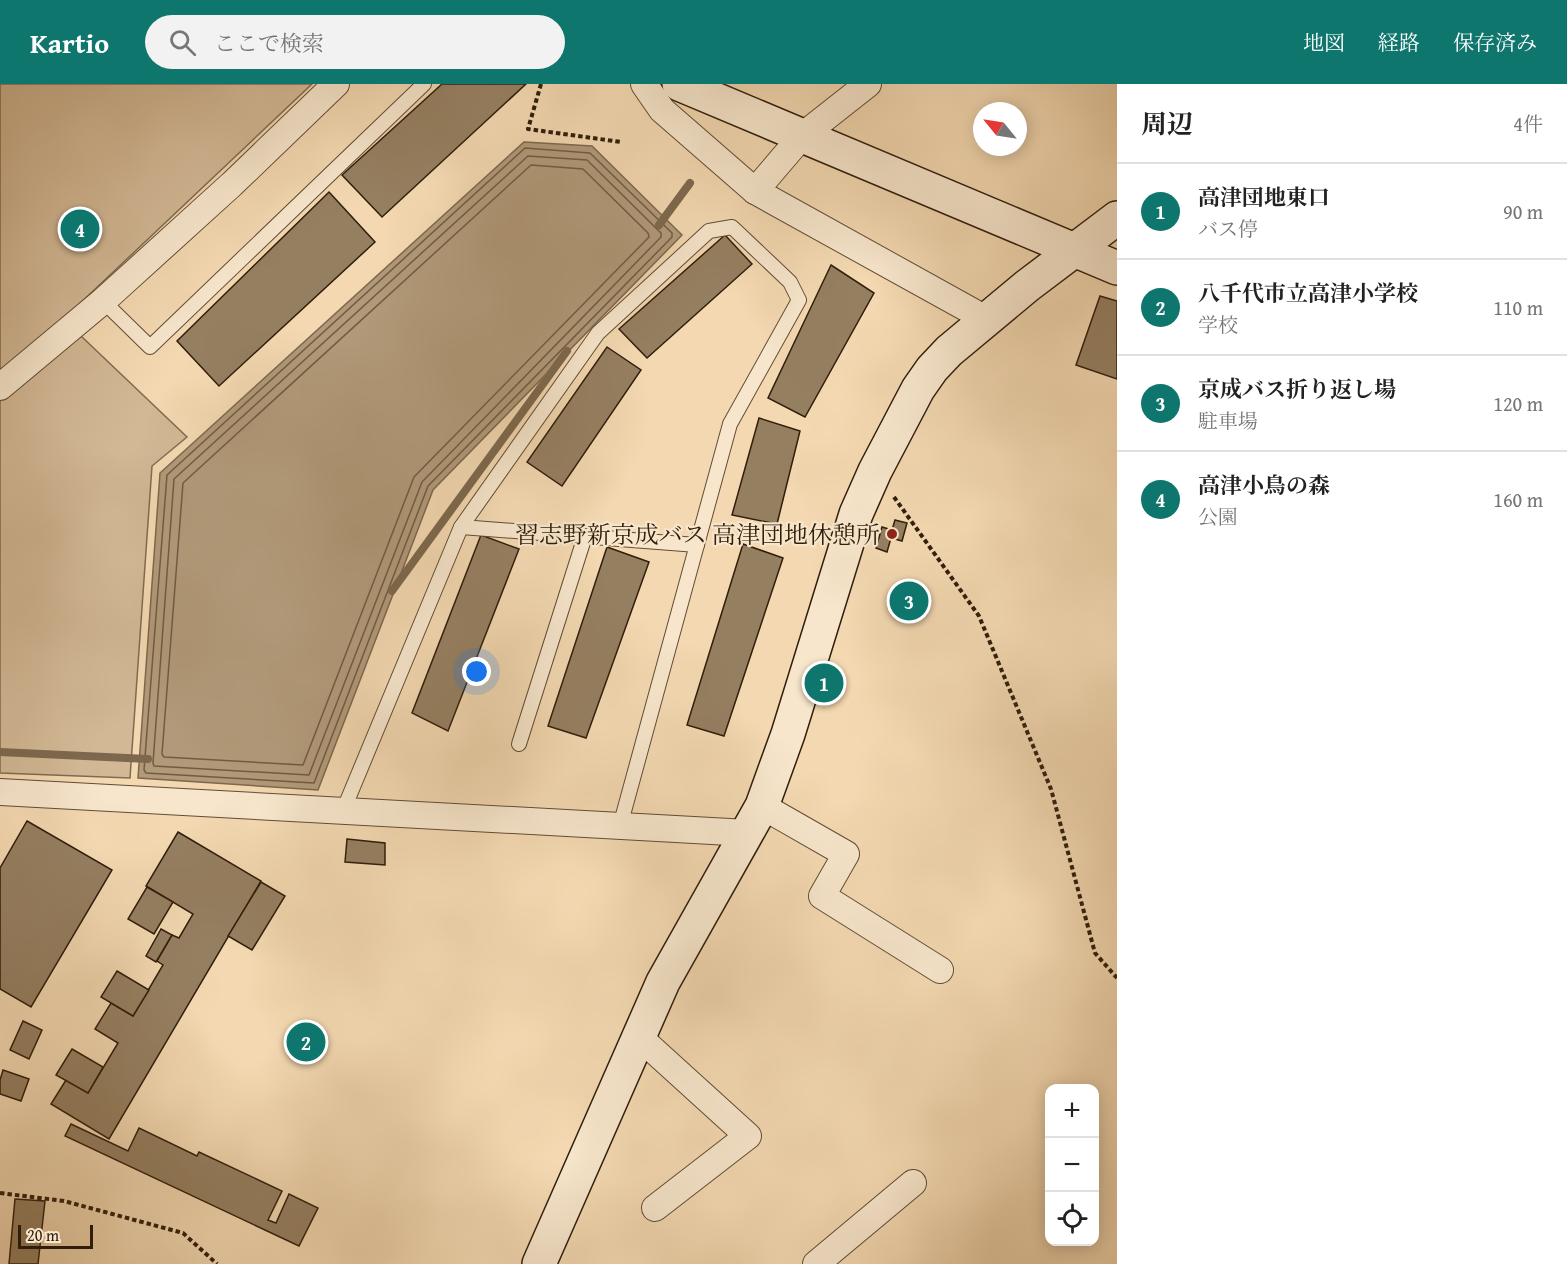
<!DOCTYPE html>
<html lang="ja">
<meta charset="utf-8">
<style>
body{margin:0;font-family:"Gentium Book Plus","Noto Serif JP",serif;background:#f2f2f2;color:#222}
.controls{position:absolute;right:18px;bottom:18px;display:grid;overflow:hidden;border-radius:12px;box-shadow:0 3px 15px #0003}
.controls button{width:54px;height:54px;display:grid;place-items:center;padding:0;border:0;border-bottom:2px solid #e0e0e0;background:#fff;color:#222;font:30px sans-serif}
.compass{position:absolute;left:973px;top:18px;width:54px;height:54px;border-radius:50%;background:#fff;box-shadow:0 3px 15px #0003;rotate:300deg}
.scale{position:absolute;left:18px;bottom:15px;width:75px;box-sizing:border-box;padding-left:6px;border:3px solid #301e0b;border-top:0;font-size:16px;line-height:21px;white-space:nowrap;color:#301e0b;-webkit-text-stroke:4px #f7e6cc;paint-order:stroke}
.you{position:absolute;left:477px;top:588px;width:21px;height:21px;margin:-15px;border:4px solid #fff;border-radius:50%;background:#1a73e8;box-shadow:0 0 0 9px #1a73e833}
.badge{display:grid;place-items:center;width:39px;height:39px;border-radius:50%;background:#0f766e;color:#fff;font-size:20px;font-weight:700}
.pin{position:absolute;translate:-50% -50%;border:3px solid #fff;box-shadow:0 2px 6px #0006}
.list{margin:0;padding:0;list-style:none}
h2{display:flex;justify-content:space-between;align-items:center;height:78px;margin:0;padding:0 24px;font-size:26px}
h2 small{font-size:20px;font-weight:400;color:#767676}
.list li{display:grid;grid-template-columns:39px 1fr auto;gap:18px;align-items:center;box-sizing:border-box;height:96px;padding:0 24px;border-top:2px solid #e0e0e0}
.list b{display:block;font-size:22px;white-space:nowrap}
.list p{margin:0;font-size:20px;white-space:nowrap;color:#767676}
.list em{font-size:20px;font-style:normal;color:#767676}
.icon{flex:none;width:33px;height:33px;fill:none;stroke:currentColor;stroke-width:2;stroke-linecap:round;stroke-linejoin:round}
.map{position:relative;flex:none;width:1117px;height:1180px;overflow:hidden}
header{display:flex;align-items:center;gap:36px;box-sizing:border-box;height:84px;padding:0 30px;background:#0f766e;color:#fff}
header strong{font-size:28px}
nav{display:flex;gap:33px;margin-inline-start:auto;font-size:21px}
.search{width:420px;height:54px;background:#f2f2f2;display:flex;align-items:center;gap:15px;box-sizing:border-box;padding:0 21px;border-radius:33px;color:#767676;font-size:22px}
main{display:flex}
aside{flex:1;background:#fff}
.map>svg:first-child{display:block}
</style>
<header>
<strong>Kartio</strong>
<div class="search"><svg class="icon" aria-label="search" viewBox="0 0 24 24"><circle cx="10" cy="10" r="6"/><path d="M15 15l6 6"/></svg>ここで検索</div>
<nav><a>地図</a><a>経路</a><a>保存済み</a></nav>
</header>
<main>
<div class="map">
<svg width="1117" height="1180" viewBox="0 0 1117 1180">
<rect width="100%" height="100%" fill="#f3d8b1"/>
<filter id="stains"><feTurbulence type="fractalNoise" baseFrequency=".00333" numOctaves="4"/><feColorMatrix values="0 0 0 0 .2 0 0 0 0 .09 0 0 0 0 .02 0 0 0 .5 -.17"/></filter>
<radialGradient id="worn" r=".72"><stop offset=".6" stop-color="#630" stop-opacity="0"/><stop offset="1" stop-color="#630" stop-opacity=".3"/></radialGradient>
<!-- green -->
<g fill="#d2b895" stroke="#816b50" stroke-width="1.5">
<path d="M0 0H312L0 295Z"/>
<path d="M81 252 187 353 152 382 130 694 0 689V314Z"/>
</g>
<!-- water -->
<path fill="#b19979" stroke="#7d684d" stroke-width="1.5" d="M524 58 592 62 682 151 433 406 318 706 138 694 160 389Z"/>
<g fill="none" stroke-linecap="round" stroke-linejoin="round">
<!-- shore -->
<g stroke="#705c42" stroke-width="1.5">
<path d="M525 64 590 69 672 149V153L428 402 314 699 146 689 144 686 167 391Z"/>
<path d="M528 72 587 76 661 149V153L422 398 309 691 154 682 153 679 174 395Z"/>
<path d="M531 81 583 85 648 149 649 153 414 393 303 681 164 673 162 670 183 399Z"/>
</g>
<!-- stream -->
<g stroke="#7d684d" stroke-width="8">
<path d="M659 141 690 99"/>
<path d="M392 507 567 267"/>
<path d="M0 668 148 675"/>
</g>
</g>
<!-- building -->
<g fill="#957f61" stroke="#301e0b" stroke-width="1.5">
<path d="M442 0H526L382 133 342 91Z"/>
<path d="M329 108 375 158 219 302 177 257Z"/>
<path d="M725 151 752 180 647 274 619 245Z"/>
<path d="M831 181 874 209 805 333 768 314Z"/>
<path d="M1100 212 1117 217V295L1076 281Z"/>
<path d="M607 263 641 286 562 402 527 378Z"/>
<path d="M759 334 800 347 777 440 732 431Z"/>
<path d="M895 436 907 439 902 457 891 454 887 468 876 464 882 443 892 446Z"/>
<path d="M481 451 519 465 448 647 412 629Z"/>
<path d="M743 460 783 474 724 652 687 641Z"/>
<path d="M607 463 649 478 586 654 548 642Z"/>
<path d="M27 737 112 786 31 923 0 905V784Z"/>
<path d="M178 748 261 797 109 1055 51 1020 66 996 88 1009 118 959 95 945 111 919 133 932 163 881 157 877 172 851 179 854 193 830 146 802Z"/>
<path d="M347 755 385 759V781L345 778Z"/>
<path d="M261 798 285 812 252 866 228 852Z"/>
<path d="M147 803 173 818 154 850 128 835Z"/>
<path d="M161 845 172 851 156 878 146 872Z"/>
<path d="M117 887 149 906 133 932 101 913Z"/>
<path d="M23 937 42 946 29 975 10 966Z"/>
<path d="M72 965 103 983 88 1009 56 991Z"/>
<path d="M3 986 29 995 21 1017 0 1010V996Z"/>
<path d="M71 1040 128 1067 139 1044 197 1072 199 1068 282 1107 268 1136 276 1139 289 1110 318 1124 299 1162 65 1052Z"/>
<path d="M15 1115 45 1117 38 1180H9Z"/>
</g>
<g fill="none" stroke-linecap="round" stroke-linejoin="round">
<defs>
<g id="lane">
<path d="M103 217 150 263 424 0"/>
<path d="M461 443 697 461"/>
<path d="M519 660 585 452"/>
<path d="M343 727 461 443 598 249 709 147 732 143 790 198 799 216 730 340 620 742"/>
</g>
<g id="street">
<path d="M644 0 662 26 755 107 986 235"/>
<path d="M755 107 802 52 868 0"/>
<path d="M0 303 103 217 232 100 336 0"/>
<path d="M0 708 748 749"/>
<path d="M762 722 846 770 822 812 940 886"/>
<path d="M639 953 748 1052 655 1124"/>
<path d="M816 1180 913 1099"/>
</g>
<g id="secondary">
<path d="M679 0 1117 184"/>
<path d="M539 1180 663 898 762 722 788 650 856 430 875 387 918 305 932 285 949 267 1027 202 1117 134"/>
</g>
</defs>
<!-- lane casing -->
<use href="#lane" stroke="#614c34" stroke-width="16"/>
<!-- street casing -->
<use href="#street" stroke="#614c34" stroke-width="28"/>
<!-- secondary casing -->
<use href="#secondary" stroke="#301e0b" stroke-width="36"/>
<!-- path -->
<g stroke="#301e0b" stroke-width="4" stroke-dasharray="4.5 3" stroke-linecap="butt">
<path d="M541 0 528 45 621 58"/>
<path d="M894 413 979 532 1051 705 1095 869 1117 894"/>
<path d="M0 1109 64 1117 183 1149 217 1180"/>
</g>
<!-- lane -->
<use href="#lane" stroke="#f7e6cc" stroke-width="14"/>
<!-- street -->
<use href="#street" stroke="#f7e6cc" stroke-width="26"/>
<!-- secondary -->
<use href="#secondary" stroke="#f7e6cc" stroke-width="33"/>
</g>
<!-- markers -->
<circle fill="#8f2418" stroke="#f7e6cc" stroke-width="2" cx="892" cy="450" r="6"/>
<g text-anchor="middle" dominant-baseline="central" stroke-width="4.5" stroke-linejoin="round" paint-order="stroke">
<!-- poi labels -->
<g font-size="24" fill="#301e0b" stroke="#f7e6cc" text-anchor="end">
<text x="880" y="450">習志野新京成バス 高津団地休憩所</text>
</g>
</g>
<rect width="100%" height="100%" filter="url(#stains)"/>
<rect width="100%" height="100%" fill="url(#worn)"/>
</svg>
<div class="controls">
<button>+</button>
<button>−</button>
<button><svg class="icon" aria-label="locate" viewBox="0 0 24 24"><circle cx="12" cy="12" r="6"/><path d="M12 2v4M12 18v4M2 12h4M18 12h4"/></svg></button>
</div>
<svg class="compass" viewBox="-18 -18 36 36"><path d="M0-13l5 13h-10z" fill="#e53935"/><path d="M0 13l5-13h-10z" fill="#767676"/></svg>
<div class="scale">20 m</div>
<div class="you"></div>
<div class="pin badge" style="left:824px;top:599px">1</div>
<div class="pin badge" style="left:306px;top:958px">2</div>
<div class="pin badge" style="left:909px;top:517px">3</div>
<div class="pin badge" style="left:80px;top:145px">4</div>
</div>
<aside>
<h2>周辺<small>4件</small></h2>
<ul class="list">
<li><span class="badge">1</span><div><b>高津団地東口</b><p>バス停</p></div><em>90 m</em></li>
<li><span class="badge">2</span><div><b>八千代市立高津小学校</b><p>学校</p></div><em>110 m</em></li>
<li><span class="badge">3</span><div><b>京成バス折り返し場</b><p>駐車場</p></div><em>120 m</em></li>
<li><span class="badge">4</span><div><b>高津小鳥の森</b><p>公園</p></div><em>160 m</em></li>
</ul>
</aside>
</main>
